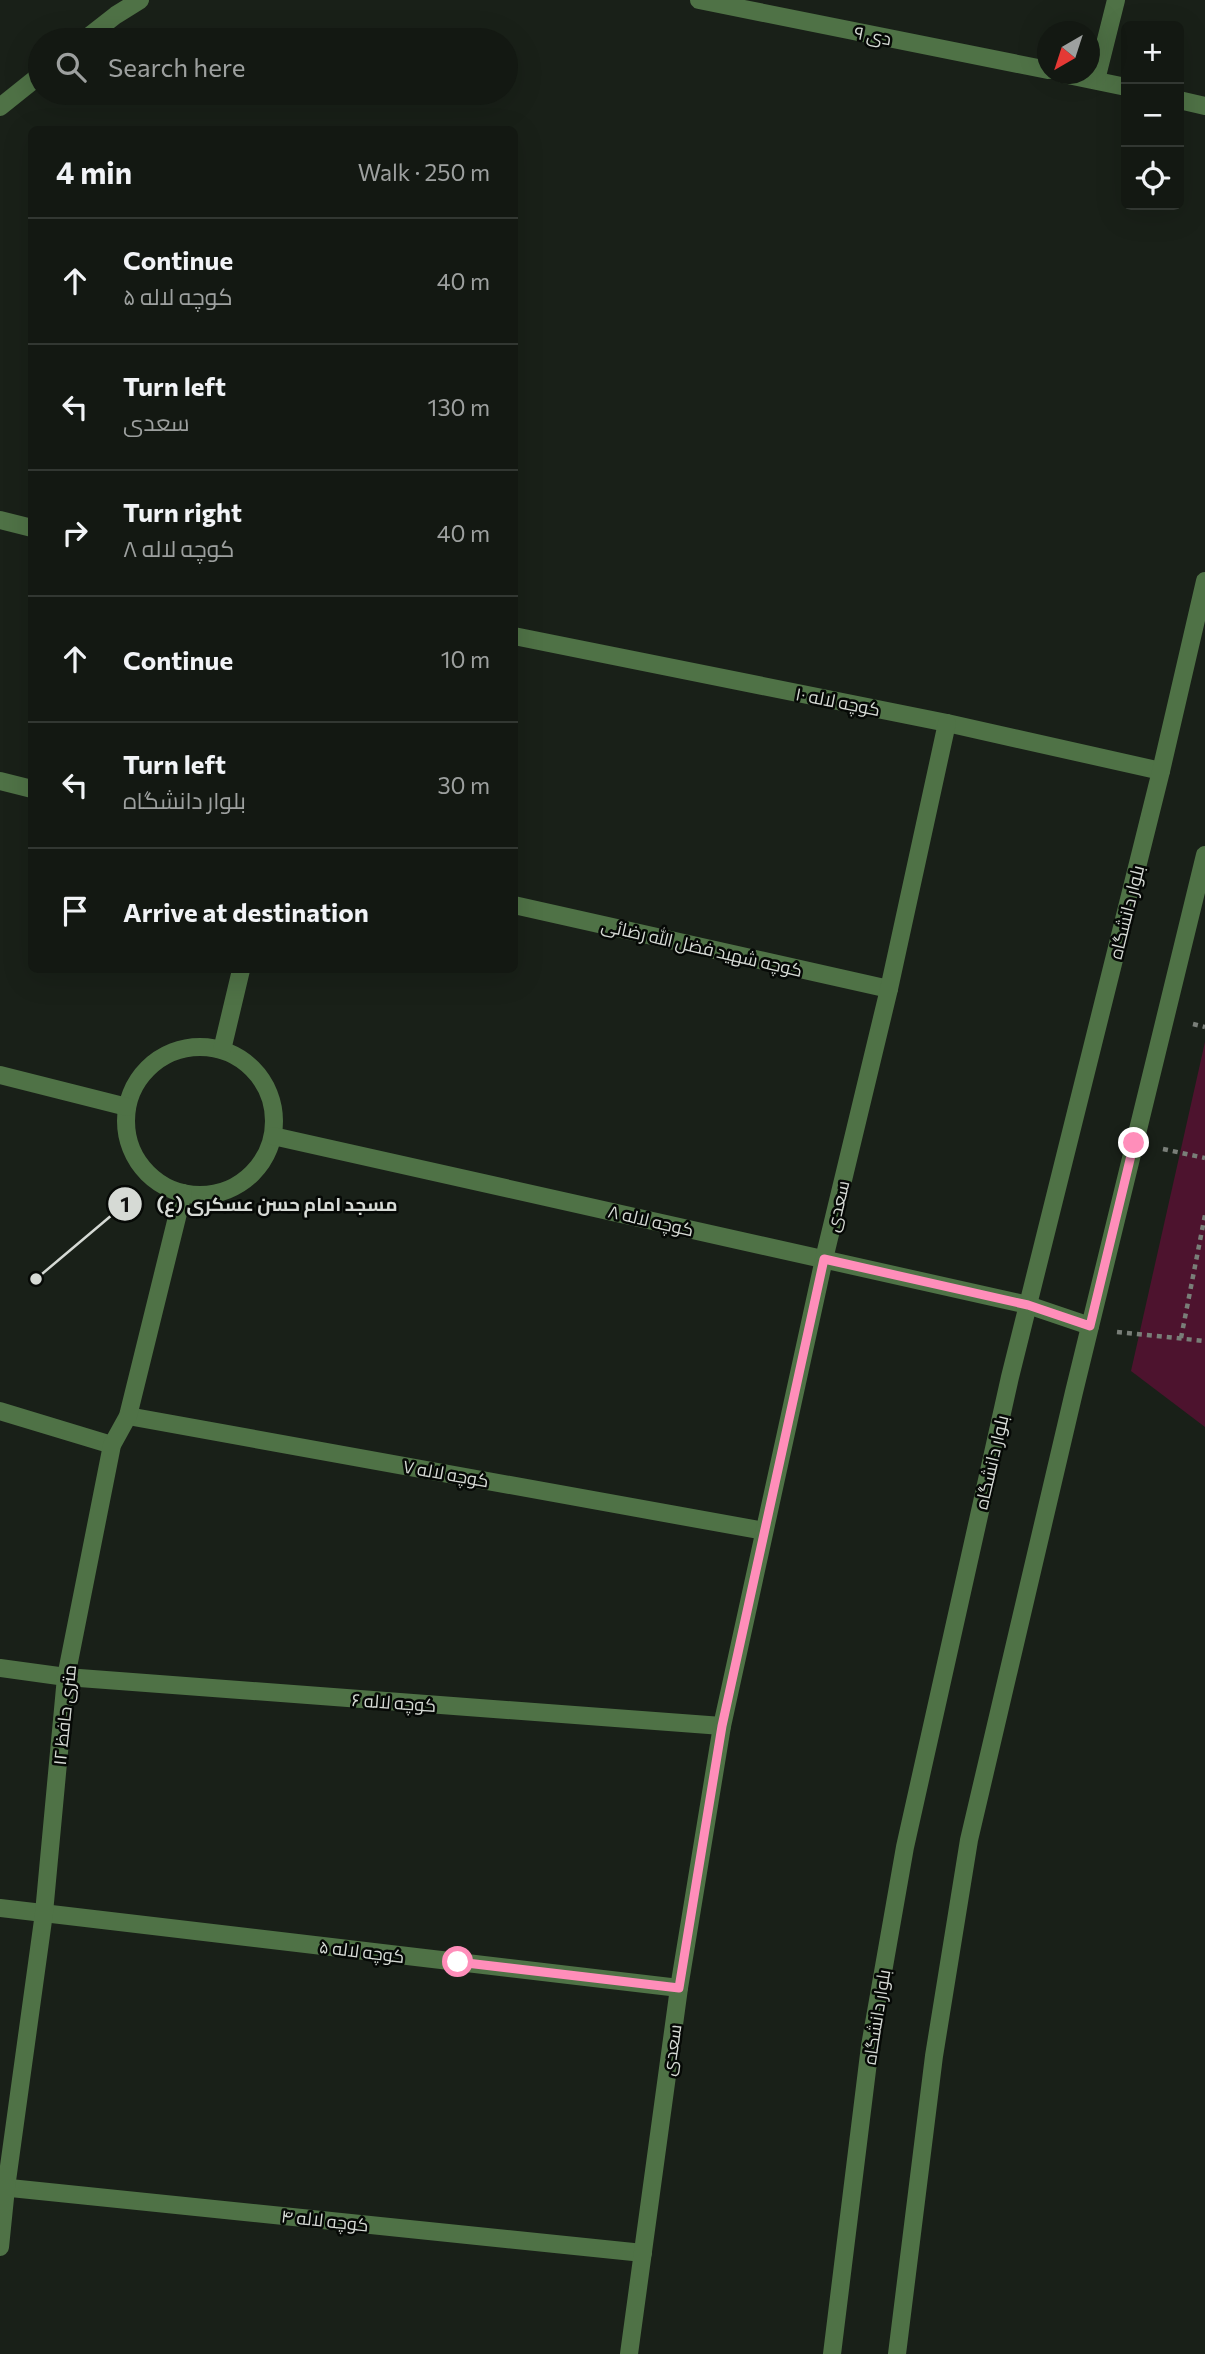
<!DOCTYPE html>
<meta charset="utf-8">
<style>
body{margin:0;font-family:Commissioner,Cairo,sans-serif;background:#202520;color:#f1f3f6}
.controls{position:absolute;right:21px;top:21px;display:grid;overflow:hidden;border-radius:10px;box-shadow:0 7px 28px #0002}
.controls button{width:63px;height:63px;display:grid;place-items:center;padding:0;border:0;border-bottom:2px solid #323732;background:#131812;color:#f1f3f6;font:35px sans-serif}
.compass{position:absolute;left:1037px;top:21px;width:63px;height:63px;border-radius:50%;background:#131812;box-shadow:0 7px 28px #0002;rotate:219deg}
.stop{position:absolute;width:21px;height:21px;margin:-16px;border:5px solid #ff8eba;border-radius:50%;background:#fff}
.stop.end{background:#ff8eba;border-color:#fff;box-shadow:0 2px 7px #0008}
.list{margin:0;padding:0;list-style:none}
h2{display:flex;justify-content:space-between;align-items:center;height:91px;margin:0;padding:0 28px;font-size:30px}
h2 small{font-size:23px;font-weight:400;color:#9da09f}
.list li{display:grid;grid-template-columns:46px 1fr auto;gap:21px;align-items:center;box-sizing:border-box;height:126px;padding:0 28px;border-top:2px solid #323732}
.list b{display:block;font-size:26px;white-space:nowrap}
.list p{margin:0;font-size:23px;white-space:nowrap;color:#9da09f}
.list em{font-size:23px;font-style:normal;color:#9da09f}
.icon{flex:none;width:38px;height:38px;fill:none;stroke:currentColor;stroke-width:2;stroke-linecap:round;stroke-linejoin:round}
.map{position:relative;flex:none;width:1205px;height:2354px;overflow:hidden}
.search{position:absolute;background:#131812;box-shadow:0 7px 28px #0002;left:28px;top:28px;width:490px;height:77px;display:flex;align-items:center;gap:18px;box-sizing:border-box;padding:0 24px;border-radius:38px;color:#9da09f;font-size:26px}
.panel{position:absolute;background:#131812;box-shadow:0 7px 28px #0002;left:28px;top:126px;width:490px;height:847px;border-radius:10px}
.map>svg:first-child{display:block}
</style>
<div class="map">
<svg width="1205" height="2354" viewBox="0 0 1205 2354">
<rect width="100%" height="100%" fill="#192018"/>
<!-- green -->
<path fill="#4d132e" d="M1205 1042V1427L1131 1371Z"/>
<g fill="none" stroke-linecap="round" stroke-linejoin="round">
<!-- path -->
<g stroke="#797e78" stroke-width="4.5" stroke-dasharray="5 5" stroke-linecap="butt">
<path d="M1193 1024 1205 1027"/>
<path d="M1163 1149 1205 1158"/>
<path d="M1117 1332 1205 1341"/>
<path d="M1181 1338 1205 1215"/>
</g>
<!-- minor -->
<g stroke="#4f7246" stroke-width="18">
<path d="M699 0 1048 70"/>
<path d="M84 40 116 15 140 0"/>
<path d="M1063 74 1126 87"/>
<path d="M1096 80 1116 0"/>
<path d="M1179 100 1205 106"/>
<path d="M0 107 40 75"/>
<path d="M0 520 32 528"/>
<path d="M514 636 947 723 1161 771"/>
<path d="M0 781 32 789"/>
<path d="M514 905 889 989"/>
<circle cx="200" cy="1121" r="74"/>
<path d="M222 1050 241 970"/>
<path d="M0 1075 127 1107"/>
<path d="M273 1136 1028 1305 1090 1326"/>
<path d="M0 1411 112 1445"/>
<path d="M128 1416 764 1531"/>
<path d="M0 1668 66 1677 722 1726"/>
<path d="M0 1908 679 1988"/>
<path d="M0 2187 643 2253"/>
<path d="M0 2247 6 2188 44 1913 66 1677 112 1445 128 1416 183 1193"/>
<path d="M629 2354 679 1988 722 1726 824 1259 889 989 947 723"/>
<path d="M832 2354 870 2046 905 1847 1010 1377 1161 771 1205 581"/>
<path d="M897 2354 934 2056 969 1840 1074 1392 1205 855"/>
</g>
</g>
<g fill="none" stroke-linecap="round" stroke-linejoin="round">
<!-- route -->
<path stroke="#ff8eba" stroke-width="9" d="M458 1962 679 1988 722 1726 824 1259 1028 1305 1090 1326 1134 1143"/>
</g>
<g text-anchor="middle" dominant-baseline="central" stroke-width="5" stroke-linejoin="round" paint-order="stroke">
<!-- street labels -->
<g font-size="18" fill="#d6dad5" stroke="#060906">
<text transform="translate(873 35) rotate(11)">۹ دی</text>
<text transform="translate(838 701) rotate(11)">کوچه لاله ۱۰</text>
<text transform="translate(1126 912) rotate(-76)">بلوار دانشگاه</text>
<text transform="translate(702 947) rotate(13)">کوچه شهید فضل الله رضائی</text>
<text transform="translate(837 1206) rotate(-77)">سعدی</text>
<text transform="translate(651 1220) rotate(13)">کوچه لاله ۸</text>
<text transform="translate(991 1462) rotate(-77)">بلوار دانشگاه</text>
<text transform="translate(446 1473) rotate(10)">کوچه لاله ۷</text>
<text transform="translate(394 1702) rotate(4)">کوچه لاله ۶</text>
<text transform="translate(64 1715) rotate(-84)">۱۲ متری حافظ</text>
<text transform="translate(362 1951) rotate(7)">کوچه لاله ۵</text>
<text transform="translate(876 2017) rotate(-81)">بلوار دانشگاه</text>
<text transform="translate(671 2050) rotate(-82)">سعدی</text>
<text transform="translate(325 2220) rotate(6)">کوچه لاله ۴</text>
</g>
</g>
<!-- callouts -->
<path fill="none" stroke="#d6dad5" stroke-width="2.5" d="M36 1279L125 1204"/>
<g fill="#d6dad5" stroke="#060906" stroke-width="2.5">
<circle cx="36" cy="1279" r="7"/>
<circle cx="125" cy="1204" r="18"/>
</g>
<g font-size="21" text-anchor="middle" font-weight="bold" fill="#111">
<text x="125" y="1212">1</text>
</g>
<g font-size="19" text-anchor="middle" font-weight="bold" fill="#d6dad5" stroke="#060906" stroke-width="5" stroke-linejoin="round" paint-order="stroke">
<text x="277" y="1211">مسجد امام حسن عسکری (ع)</text>
</g>
</svg>
<div class="controls">
<button>+</button>
<button>−</button>
<button><svg class="icon" aria-label="locate" viewBox="0 0 24 24"><circle cx="12" cy="12" r="6"/><path d="M12 2v4M12 18v4M2 12h4M18 12h4"/></svg></button>
</div>
<svg class="compass" viewBox="-18 -18 36 36"><path d="M0-13l5 13h-10z" fill="#e53935"/><path d="M0 13l5-13h-10z" fill="#9da09f"/></svg>
<div class="stop" style="left:458px;top:1962px"></div>
<div class="stop end" style="left:1134px;top:1143px"></div>
<div class="search"><svg class="icon" aria-label="search" viewBox="0 0 24 24"><circle cx="10" cy="10" r="6"/><path d="M15 15l6 6"/></svg>Search here</div>
<section class="panel">
<h2>4 min<small>Walk · 250 m</small></h2>
<ul class="list">
<li><svg class="icon" aria-label="ahead" viewBox="0 0 24 24"><path d="M12 20V5M6 11l6-6 6 6"/></svg><div><b>Continue</b><p>کوچه لاله ۵</p></div><em>40 m</em></li>
<li><svg class="icon" aria-label="left" viewBox="0 0 24 24"><path d="M17 20v-9H6M10 6l-5 5 5 5"/></svg><div><b>Turn left</b><p>سعدی</p></div><em>130 m</em></li>
<li><svg class="icon" aria-label="right" viewBox="0 0 24 24"><path d="M7 20v-9h11M14 6l5 5-5 5"/></svg><div><b>Turn right</b><p>کوچه لاله ۸</p></div><em>40 m</em></li>
<li><svg class="icon" aria-label="ahead" viewBox="0 0 24 24"><path d="M12 20V5M6 11l6-6 6 6"/></svg><div><b>Continue</b></div><em>10 m</em></li>
<li><svg class="icon" aria-label="left" viewBox="0 0 24 24"><path d="M17 20v-9H6M10 6l-5 5 5 5"/></svg><div><b>Turn left</b><p>بلوار دانشگاه</p></div><em>30 m</em></li>
<li><svg class="icon" aria-label="arrive" viewBox="0 0 24 24"><path d="M6 21V4h12l-3 4 3 4H6"/></svg><div><b>Arrive at destination</b></div></li>
</ul>
</section>
</div>
